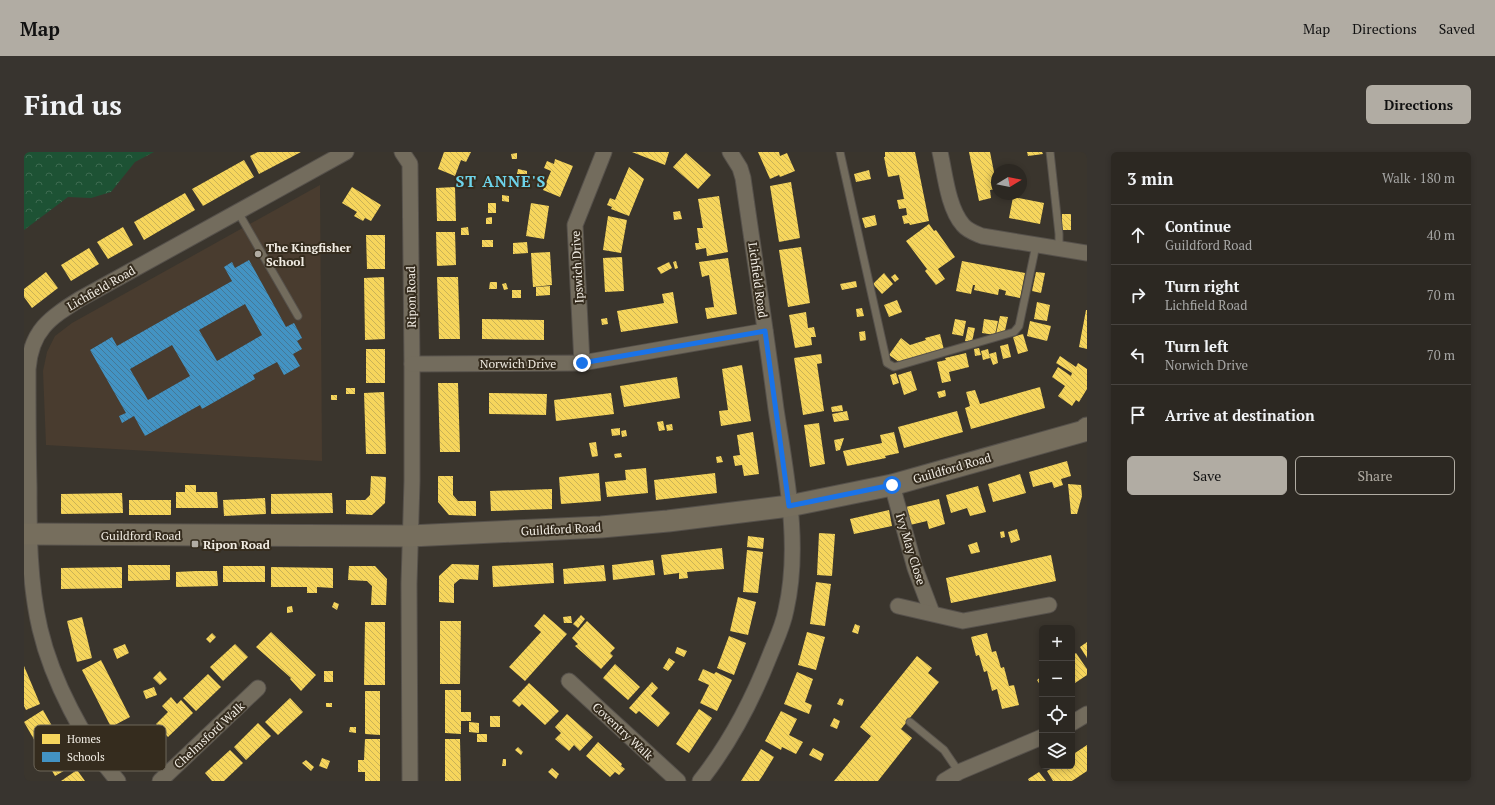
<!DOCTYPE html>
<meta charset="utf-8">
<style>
body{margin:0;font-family:"PT Serif",serif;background:#38342f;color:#f1f3f6}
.controls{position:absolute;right:12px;bottom:12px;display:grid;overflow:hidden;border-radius:6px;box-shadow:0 2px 6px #0003}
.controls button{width:36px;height:36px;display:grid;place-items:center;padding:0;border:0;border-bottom:1px solid #484440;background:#2c2822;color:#f1f3f6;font:20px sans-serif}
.compass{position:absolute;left:967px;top:12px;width:36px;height:36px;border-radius:50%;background:#2c2822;box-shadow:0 2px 6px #0003;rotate:80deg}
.stop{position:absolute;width:12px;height:12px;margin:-9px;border:3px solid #1a73e8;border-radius:50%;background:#fff}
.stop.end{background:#1a73e8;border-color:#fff;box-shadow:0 1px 4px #0008}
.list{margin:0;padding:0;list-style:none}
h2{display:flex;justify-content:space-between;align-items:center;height:52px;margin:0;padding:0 16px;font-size:17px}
h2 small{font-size:13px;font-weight:400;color:#a6a6a5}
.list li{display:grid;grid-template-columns:26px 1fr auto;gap:12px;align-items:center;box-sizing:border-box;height:60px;padding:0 16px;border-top:1px solid #484440}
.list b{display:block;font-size:15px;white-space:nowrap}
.list p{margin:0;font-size:13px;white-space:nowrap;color:#a6a6a5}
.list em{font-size:13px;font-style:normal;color:#a6a6a5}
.actions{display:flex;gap:8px;padding:12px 16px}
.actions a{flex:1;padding:9px 0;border:1px solid #b1aca3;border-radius:6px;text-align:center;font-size:14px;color:#b1aca3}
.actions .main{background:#b1aca3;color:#111}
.icon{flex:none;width:22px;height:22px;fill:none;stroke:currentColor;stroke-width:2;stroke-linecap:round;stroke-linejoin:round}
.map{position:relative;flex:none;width:1063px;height:629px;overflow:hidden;border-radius:6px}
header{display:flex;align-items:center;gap:24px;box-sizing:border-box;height:56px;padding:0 20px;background:#b1aca3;color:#111}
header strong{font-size:19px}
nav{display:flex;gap:22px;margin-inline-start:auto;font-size:14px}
.intro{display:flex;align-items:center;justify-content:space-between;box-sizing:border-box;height:96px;padding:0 24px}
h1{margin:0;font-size:28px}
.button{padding:10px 18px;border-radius:6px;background:#b1aca3;color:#111;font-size:14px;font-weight:700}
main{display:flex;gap:24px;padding:0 24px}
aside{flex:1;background:#2c2822;border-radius:6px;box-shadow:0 2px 6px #0003}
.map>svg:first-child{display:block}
</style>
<header>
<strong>Map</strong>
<nav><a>Map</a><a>Directions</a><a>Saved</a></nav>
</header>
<div class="intro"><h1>Find us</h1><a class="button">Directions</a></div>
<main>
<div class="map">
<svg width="1063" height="629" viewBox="0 0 1063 629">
<defs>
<pattern id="forest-crowns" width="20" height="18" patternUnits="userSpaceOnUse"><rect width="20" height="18" fill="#1d5234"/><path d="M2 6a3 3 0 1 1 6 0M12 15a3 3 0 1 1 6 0" fill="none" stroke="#3e6b51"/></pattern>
<pattern id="homes-back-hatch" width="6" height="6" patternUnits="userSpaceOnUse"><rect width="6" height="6" fill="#f6d55c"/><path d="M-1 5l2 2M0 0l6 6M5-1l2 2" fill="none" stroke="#cab256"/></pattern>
<pattern id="schools-back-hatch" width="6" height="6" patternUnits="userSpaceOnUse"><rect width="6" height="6" fill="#4393c3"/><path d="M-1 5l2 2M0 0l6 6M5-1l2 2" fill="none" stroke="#457897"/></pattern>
</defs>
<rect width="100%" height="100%" fill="#3a352d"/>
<!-- education -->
<path fill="#493c2f" d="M296 33 298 309 22 293 19 219 23 200 31 184 48 171Z"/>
<!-- forest -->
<path fill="url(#forest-crowns)" d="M0 0H130L111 10 87 40 67 46 44 45 0 78Z"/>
<!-- homes -->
<g fill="url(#homes-back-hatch)">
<path d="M234 0H277L235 22 226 4Z"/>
<path d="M420 0H447L442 10 437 8 431 24 414 17Z"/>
<path d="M608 0H645L641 13Z"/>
<path d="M734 0H755L756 4 763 1 771 19 756 25 755 23 746 27Z"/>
<path d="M861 0H891L905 69 886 73 885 71 880 72 878 64 883 63 882 56 875 57 873 48 880 47 875 23 864 25 860 5H861Z"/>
<path d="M945 0H966L973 35V37L966 38 967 46 955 49Z"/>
<path d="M1003 0H1018L1019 2 1004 4Z"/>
<path d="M493 1V7H488L487 2Z"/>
<path d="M662 1 687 23 674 37 649 15Z"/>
<path d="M531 7 549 14 536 45 519 38 527 19 520 16 523 9 530 12Z"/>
<path d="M220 8 230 25 179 54 168 37Z"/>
<path d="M605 15 620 27 605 64 587 57 588 55 583 53 586 46 591 48Z"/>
<path d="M494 17 503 19V24L493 22Z"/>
<path d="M845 18 847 27 832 30 830 22Z"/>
<path d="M767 30 776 86 755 90 746 34Z"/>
<path d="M328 35 357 53 347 69 341 66 339 69 330 64 333 60 318 51Z"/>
<path d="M431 35 432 69H413L412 36Z"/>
<path d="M161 41 171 58 120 88 110 70Z"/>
<path d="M478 43 485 44V50L478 49Z"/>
<path d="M695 44 704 100 683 104 682 96 672 98 671 91H675L673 76H679L674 47Z"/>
<path d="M989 45 1020 51 1016 72 985 66Z"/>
<rect x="464" y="51" width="8" height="10"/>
<path d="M507 51 525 54 520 87 502 84Z"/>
<path d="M656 59 658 67 650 68 649 60Z"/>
<rect x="1038" y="62" width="9" height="16"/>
<path d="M851 63 853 73 841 76 838 66Z"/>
<path d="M584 64 603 68 597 101 579 98Z"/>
<path d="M468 65V72H462V66Z"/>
<path d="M905 72 910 79 912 78 931 105 914 117 921 127 912 133 901 119 903 117 882 89Z"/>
<path d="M99 75 109 93 84 107 73 90Z"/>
<path d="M444 75 445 83H437V76Z"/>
<path d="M412 80H431L432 113 413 114Z"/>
<path d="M342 83H361V117H343Z"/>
<rect x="458" y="88" width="11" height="7"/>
<path d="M503 90 504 101 489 102V91Z"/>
<path d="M777 95 786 151 764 155 755 98Z"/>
<path d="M65 96 75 112 47 129 37 113Z"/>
<path d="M526 100 528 133 509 135 507 101Z"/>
<path d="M598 105 600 139 581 140 579 106Z"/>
<path d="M704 106 713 162 683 167 681 156 690 155 685 123 678 125 675 110Z"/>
<path d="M652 109 654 116 651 117 649 110Z"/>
<path d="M938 109 1001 121 996 146 981 143 982 139 975 137 974 143 950 138 951 133H949L947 142 932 139Z"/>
<path d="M645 110 648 116 637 122 633 116Z"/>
<path d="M22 120 34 136 8 156 0 145V137Z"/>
<path d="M1012 120 1021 121 1017 141 1008 139Z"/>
<path d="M860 121 869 132 858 142 849 132Z"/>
<path d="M871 122 875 127 871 130 867 125Z"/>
<path d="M360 125 361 187 341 188 340 126Z"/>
<path d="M413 125H434L436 187H415Z"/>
<path d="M832 129 833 135 818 138 816 132Z"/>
<path d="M466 130H473V137H465Z"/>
<path d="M482 131 484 137 480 138 478 132Z"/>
<path d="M526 134V143L512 144V135Z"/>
<rect x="488" y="138" width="9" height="8"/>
<path d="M649 140 654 171 597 180 593 159 640 151 638 142Z"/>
<path d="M873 148 878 160 865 165 860 153Z"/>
<path d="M1013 150 1026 153 1023 169 1010 167Z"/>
<path d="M838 156 840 164 833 165 832 157Z"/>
<path d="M1062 158H1063V197L1055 195Z"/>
<path d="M782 160 784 176 790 175 792 185H787L788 193 771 196 765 163Z"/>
<path d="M976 164 984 165 980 183 972 182Z"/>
<path d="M583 166 584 172 578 173 577 167Z"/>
<path d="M458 167 520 168V188L458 187Z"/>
<path d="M931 167 942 169 939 184 928 182Z"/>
<path d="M960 167 974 169 971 183 958 181Z"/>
<path d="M1006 169 1027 174 1023 189 1003 184Z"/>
<path d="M944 175 951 176 948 190 941 189Z"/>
<path d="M841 179 842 188 836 189 835 180Z"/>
<path d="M916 182 920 198 875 210 865 203 877 186 886 193 902 188 901 186Z"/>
<path d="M999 182 1004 199 994 202 989 185Z"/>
<path d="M984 192 987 205 979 207 976 194Z"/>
<path d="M955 196 957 203 951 204 950 197Z"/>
<rect x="342" y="197" width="19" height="34"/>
<path d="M964 197 966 206 959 208 957 199Z"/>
<path d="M972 200 974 211 969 213 965 202Z"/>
<path d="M942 201 945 215 925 220 927 229 918 231 913 210 922 208 921 206Z"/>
<path d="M797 202 798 211 793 212 800 259 779 263 770 206Z"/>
<path d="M1036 204 1052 215 1054 211 1063 217V237L1055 250 1052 248 1048 254 1034 244 1041 234 1028 225 1034 215 1047 224 1048 221 1032 211Z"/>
<path d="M718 213 727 269 697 274 695 259 704 258 698 217Z"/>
<path d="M887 219 893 238 880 243 874 223Z"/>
<path d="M872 221 875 231 869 233 866 223Z"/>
<path d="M653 225 656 246 600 255 596 234Z"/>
<path d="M414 231H434L436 300H416Z"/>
<path d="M1016 235 1021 256 947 277 941 256 946 254 942 240 951 238 956 252Z"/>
<rect x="322" y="236" width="9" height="6"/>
<path d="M921 238 922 244 915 246 913 240Z"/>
<path d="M360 240 362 302H342L340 241Z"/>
<path d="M465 241 523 242 522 263 465 262Z"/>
<path d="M587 241 590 262 532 269 530 248Z"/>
<rect x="307" y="243" width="6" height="5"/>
<path d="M818 253 819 259 808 260 807 255Z"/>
<path d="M823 259 825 268 810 270 808 262Z"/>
<path d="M933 259 939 280 880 296 874 275Z"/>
<path d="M639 269 641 278 635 279 633 270Z"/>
<path d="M795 271 801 312 786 315 780 273Z"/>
<path d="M648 272 649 278 643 279 642 273Z"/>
<path d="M596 276V283L588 284 587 277Z"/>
<path d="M602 278 603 284 598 285 597 279Z"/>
<path d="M729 280 735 322 720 324 718 313 711 314 709 304 716 303 713 283Z"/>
<path d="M870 280 875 301 861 304 862 306 823 314 819 299 858 291 856 283Z"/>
<path d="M820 286 816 298 812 299 810 288Z"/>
<path d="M572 290 574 304 568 305 565 291Z"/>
<path d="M597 301 598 305 591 306 590 302Z"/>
<path d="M697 304 699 310 693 311 692 305Z"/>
<path d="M1043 309 1047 324 1037 327 1039 333 1030 336 1028 330 1009 335 1005 320Z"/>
<path d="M622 316 624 341 583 345 581 330 602 328 601 318Z"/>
<path d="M575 321 577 349 537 352 535 325Z"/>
<path d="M691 321 693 341 632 348 630 328Z"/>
<path d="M996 322 1002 341 969 350 964 332Z"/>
<path d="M347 324 362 325 361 351 348 363 322 362V348H341L346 343Z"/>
<path d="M414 324H429V343L434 349H452V364L425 363 414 350Z"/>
<path d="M1044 332 1057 333 1058 344 1053 362H1047Z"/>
<path d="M161 333H172V340H193L194 356H152V340H161Z"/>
<path d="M954 334 962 360 946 364 943 356 927 361 922 343Z"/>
<path d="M528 337V357L467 359 466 339Z"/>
<path d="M98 341 99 361 37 362V342Z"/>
<path d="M308 341 309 361 247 362V342Z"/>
<path d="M241 346 242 362 200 364 199 348Z"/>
<path d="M915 347 921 372 905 377 903 369 886 373 882 355Z"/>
<rect x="105" y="348" width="42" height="15"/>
<path d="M865 358 868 374 830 382 826 367Z"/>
<path d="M993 377 996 388 987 391 984 380Z"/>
<path d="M980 379 981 385 977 386 976 380Z"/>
<path d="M795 381 811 382 808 424 793 423Z"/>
<path d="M724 384 740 386 739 397 723 395Z"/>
<path d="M953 390 956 400 947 402 944 393Z"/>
<path d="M698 396 700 417 663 420 664 426 655 427V421L640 423 637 403Z"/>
<path d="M723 398 739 400 734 441 719 440Z"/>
<path d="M1027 403 1032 429 927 451 922 426Z"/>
<path d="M629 408 631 423 589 428 588 413Z"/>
<path d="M529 411 530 431 469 435 468 414Z"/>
<path d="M428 412 455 413 454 428 436 427 430 432V451L415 450V424Z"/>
<path d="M104 413H146V428L104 429Z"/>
<path d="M580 413 582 429 540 432 539 417Z"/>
<rect x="199" y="414" width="42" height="16"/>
<path d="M325 414H351L363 427 362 453H347L348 434 343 429 324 428Z"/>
<path d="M98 415V436L37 437V416Z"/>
<path d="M247 415 309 416V436L293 435V441H283V435H247Z"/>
<path d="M172 419H193L194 434 152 435V420Z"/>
<path d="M792 430 807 432 801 474 786 472Z"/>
<path d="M714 445 732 450 724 483 706 479Z"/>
<path d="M310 450 315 452 313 458 308 455Z"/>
<path d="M268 454 269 460 263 461V455Z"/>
<path d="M520 462 543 482 501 529 485 515 517 480 510 474Z"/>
<path d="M557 463 561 467 554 476 549 472Z"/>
<path d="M547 464 548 471H540L539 465Z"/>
<path d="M58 465 68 506 53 510 43 469Z"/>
<path d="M416 469H437L436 532H416Z"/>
<path d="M563 469 591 496 586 501 589 504 577 517 551 494 554 492 548 486Z"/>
<path d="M341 470H361V533H340Z"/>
<path d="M831 472 836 474 834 482 828 480Z"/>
<path d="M247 480 292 523 277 539 266 527 267 526 232 495Z"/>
<path d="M783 480 801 485 792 518 774 513Z"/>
<path d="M188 481 192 485 186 491 182 487Z"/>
<path d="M963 481 968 500 972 499 977 516 980 515 985 534 990 533 995 553 978 557 973 537 968 539 963 519 960 520 955 503 952 504 947 485Z"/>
<path d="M705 484 722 491 710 523 693 516Z"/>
<path d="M1063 490V506L1056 495Z"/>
<path d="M101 492 105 501 93 507 89 497Z"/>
<path d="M211 492 224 505 199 529 186 515Z"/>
<path d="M653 495 663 499 660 505 651 501Z"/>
<path d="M1052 501 1063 517V523L1048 533V504Z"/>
<path d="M893 504 908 516 904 521 915 530 877 577 888 586 854 629H810L847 584 836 575Z"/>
<path d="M645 506 651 510 644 519 639 516Z"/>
<path d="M77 508 106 565 87 575 58 518Z"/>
<path d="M591 512 616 535 604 548 579 526Z"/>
<path d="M0 514 16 552 2 558 0 554Z"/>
<path d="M679 517 690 522 692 520 708 528 693 559 676 551 685 533 674 528Z"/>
<path d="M136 519 143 527 136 533 129 526Z"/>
<rect x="300" y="519" width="9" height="11"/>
<path d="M773 520 789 527 781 550 788 553 785 562 760 552Z"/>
<path d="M184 522 197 535 172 559 159 546Z"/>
<path d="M1018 524V536L1013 528Z"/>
<path d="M628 530 634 536 627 544 646 561 634 575 615 559 612 562 605 556Z"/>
<path d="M505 531 535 559 521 573 498 552 495 555 488 549Z"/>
<path d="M130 535 133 543 122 547 119 539Z"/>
<path d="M421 538H437V560H447V569H437V582L421 581Z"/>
<path d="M341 539H356V583L341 582Z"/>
<path d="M147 545 153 552 157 548 169 561 144 585 132 572 144 560 138 554Z"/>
<path d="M266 546 279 560 254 583 241 570Z"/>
<path d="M816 546 820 548 818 554 813 552Z"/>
<rect x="302" y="551" width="6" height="4"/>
<path d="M675 557 688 566 665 601 652 592Z"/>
<path d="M19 558 50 613 31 624 0 570Z"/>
<path d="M757 559 773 567 765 583 779 590 772 602 758 595 757 598 741 589Z"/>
<path d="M543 562 569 585 556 599 550 593 545 599 531 587 537 581 531 575Z"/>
<rect x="466" y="564" width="10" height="11"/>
<path d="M810 566 816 569 813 577 806 574Z"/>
<path d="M445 570 455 571V581L445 580Z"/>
<path d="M234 571 247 584 222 608 210 595Z"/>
<path d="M326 575H332V581L325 580Z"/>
<rect x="453" y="582" width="10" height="8"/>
<path d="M341 587H356V629H341V620H334V608H340Z"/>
<path d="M421 587H436L437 629H421Z"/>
<path d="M574 590 598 612 597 614 601 617 595 623 591 620 586 625 562 604Z"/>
<path d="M1063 593V619L1048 629H1029L1023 619 1031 614H1048V603Z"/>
<path d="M494 595 499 600 497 603 491 598Z"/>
<path d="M789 596 800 602 797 609 785 603Z"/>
<path d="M737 597 750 605 739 623 735 629H717Z"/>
<path d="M206 598 219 611 200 629H188L181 621Z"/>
<path d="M298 606 306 609 303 617 295 614Z"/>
<path d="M479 607H482V614H478Z"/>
<path d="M282 608 290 615 287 619 278 611Z"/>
<path d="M528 616 535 622 532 627 524 620Z"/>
<path d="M53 618 61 629H37Z"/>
<path d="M1015 620 1022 629H1005L1004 627Z"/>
</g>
<!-- schools -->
<path fill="url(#schools-back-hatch)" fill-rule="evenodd" d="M225 108 262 175 270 171 278 186 273 189 278 197 269 202 276 214 260 223 253 210 229 223 231 227 178 257 176 253 121 284 110 264 98 271 95 264 102 261 66 198 88 185 93 194 208 129 200 115 208 110 211 116ZM221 152 238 183 193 209 175 178ZM148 193 166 224 124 248 106 217Z"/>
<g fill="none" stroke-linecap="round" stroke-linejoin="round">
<defs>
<g id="lane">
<path d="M816 0 863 211 870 215 990 180 995 174 1012 93"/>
<path d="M1026 0 1035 82V96"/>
<path d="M214 60 274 164"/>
<path d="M886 570 920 598 935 620"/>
</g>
<g id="street">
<path d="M378 0 386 12 388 212V329L385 432 386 629"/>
<path d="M916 0C921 22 924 56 939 73 944 79 951 81 958 84L1063 101"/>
<path d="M558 211 551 73 580 0"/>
<path d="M388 212 558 211 741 179"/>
<path d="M868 333 891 416 908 461"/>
<path d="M874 454 939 469 1025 453"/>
<path d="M545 529 654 629"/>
<path d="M1048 571 1063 562"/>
<path d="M94 629C60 590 28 528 16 477 5 430 5 382 5 335 4 296 4 256 4 217 7 178 26 166 56 147L322 0"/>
<path d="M136 629 234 536"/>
<path d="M676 629C707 590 728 549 746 503 752 488 759 474 762 458 777 392 762 323 752 257 742 180 730 103 719 26L716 16 706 0"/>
<path d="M920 629 935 620 1018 585"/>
</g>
<path id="secondary" d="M0 382 386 384 577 375 644 369 765 354 868 333 1060 279 1063 276"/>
</defs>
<!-- lane casing -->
<use href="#lane" stroke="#56514b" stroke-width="9"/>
<!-- street casing -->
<use href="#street" stroke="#56514b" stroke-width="17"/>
<!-- secondary casing -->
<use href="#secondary" stroke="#56514b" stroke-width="23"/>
<!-- lane -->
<use href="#lane" stroke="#736c5d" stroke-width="7"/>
<!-- street -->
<use href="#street" stroke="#736c5d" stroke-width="15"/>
<!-- secondary -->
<use href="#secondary" stroke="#766e5d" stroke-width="21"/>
</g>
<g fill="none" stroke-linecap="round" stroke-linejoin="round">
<!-- route -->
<path stroke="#1a73e8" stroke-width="5" d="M558 211 741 179 765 354 868 333"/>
</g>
<!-- markers -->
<g fill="#b1aca3" stroke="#352c1e" stroke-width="1.5">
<circle cx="234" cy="102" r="4"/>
<rect x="167" y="388" width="8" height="8" rx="2"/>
</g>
<g text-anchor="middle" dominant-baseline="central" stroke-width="4" stroke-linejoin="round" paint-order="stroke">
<!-- poi labels -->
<g font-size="12" font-weight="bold" fill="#f1ece3" stroke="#352c1e" text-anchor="start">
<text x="242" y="95">The Kingfisher<tspan x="242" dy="14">School</tspan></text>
<text x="179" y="392">Ripon Road</text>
</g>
<!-- street labels -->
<g font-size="12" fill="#f1ece3" stroke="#352c1e">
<text transform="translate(553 115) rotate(-93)">Ipswich Drive</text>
<text transform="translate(734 128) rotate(82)">Lichfield Road</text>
<text transform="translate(77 136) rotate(-30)">Lichfield Road</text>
<text transform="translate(387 145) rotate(-91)">Ripon Road</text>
<text x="494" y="211">Norwich Drive</text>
<text transform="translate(928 316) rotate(-16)">Guildford Road</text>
<text transform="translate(537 377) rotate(-3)">Guildford Road</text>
<text x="117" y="383">Guildford Road</text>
<text transform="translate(887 397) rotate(73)">Ivy May Close</text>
<text transform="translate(599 579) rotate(43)">Coventry Walk</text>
<text transform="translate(185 583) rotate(-43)">Chelmsford Walk</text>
</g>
<!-- district labels -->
<g font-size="16" font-weight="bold" letter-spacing="1" fill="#6dd3ea" stroke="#352c1e">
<text x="477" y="29">ST ANNE'S</text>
</g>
</g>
<!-- legend -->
<rect x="10" y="573" width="132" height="46" rx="6" fill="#352c1e" stroke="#6d6659" stroke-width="1"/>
<rect x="18" y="582" width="18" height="10" fill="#f6d55c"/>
<rect x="18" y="600" width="18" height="10" fill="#4393c3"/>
<g font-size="11" fill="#f1ece3">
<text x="43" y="591">Homes</text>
<text x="43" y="609">Schools</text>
</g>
</svg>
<div class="controls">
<button>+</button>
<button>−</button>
<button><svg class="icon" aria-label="locate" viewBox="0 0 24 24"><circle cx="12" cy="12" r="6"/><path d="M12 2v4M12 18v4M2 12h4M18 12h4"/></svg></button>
<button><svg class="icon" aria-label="layers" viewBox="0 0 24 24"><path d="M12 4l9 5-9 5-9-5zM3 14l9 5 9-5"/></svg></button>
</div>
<svg class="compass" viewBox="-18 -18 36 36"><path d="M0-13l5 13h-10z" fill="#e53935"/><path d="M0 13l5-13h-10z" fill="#a6a6a5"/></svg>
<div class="stop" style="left:868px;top:333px"></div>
<div class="stop end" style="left:558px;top:211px"></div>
</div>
<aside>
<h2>3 min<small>Walk · 180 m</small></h2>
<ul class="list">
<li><svg class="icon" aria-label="ahead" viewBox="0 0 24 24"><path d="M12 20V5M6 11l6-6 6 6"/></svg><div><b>Continue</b><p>Guildford Road</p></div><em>40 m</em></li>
<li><svg class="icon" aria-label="right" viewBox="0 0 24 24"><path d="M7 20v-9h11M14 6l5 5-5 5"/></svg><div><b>Turn right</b><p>Lichfield Road</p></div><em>70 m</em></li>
<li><svg class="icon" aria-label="left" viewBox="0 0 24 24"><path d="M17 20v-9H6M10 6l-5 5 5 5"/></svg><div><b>Turn left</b><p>Norwich Drive</p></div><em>70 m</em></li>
<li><svg class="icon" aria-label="arrive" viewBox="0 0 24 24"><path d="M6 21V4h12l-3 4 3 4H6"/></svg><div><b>Arrive at destination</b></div></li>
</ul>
<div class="actions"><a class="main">Save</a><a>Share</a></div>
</aside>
</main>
